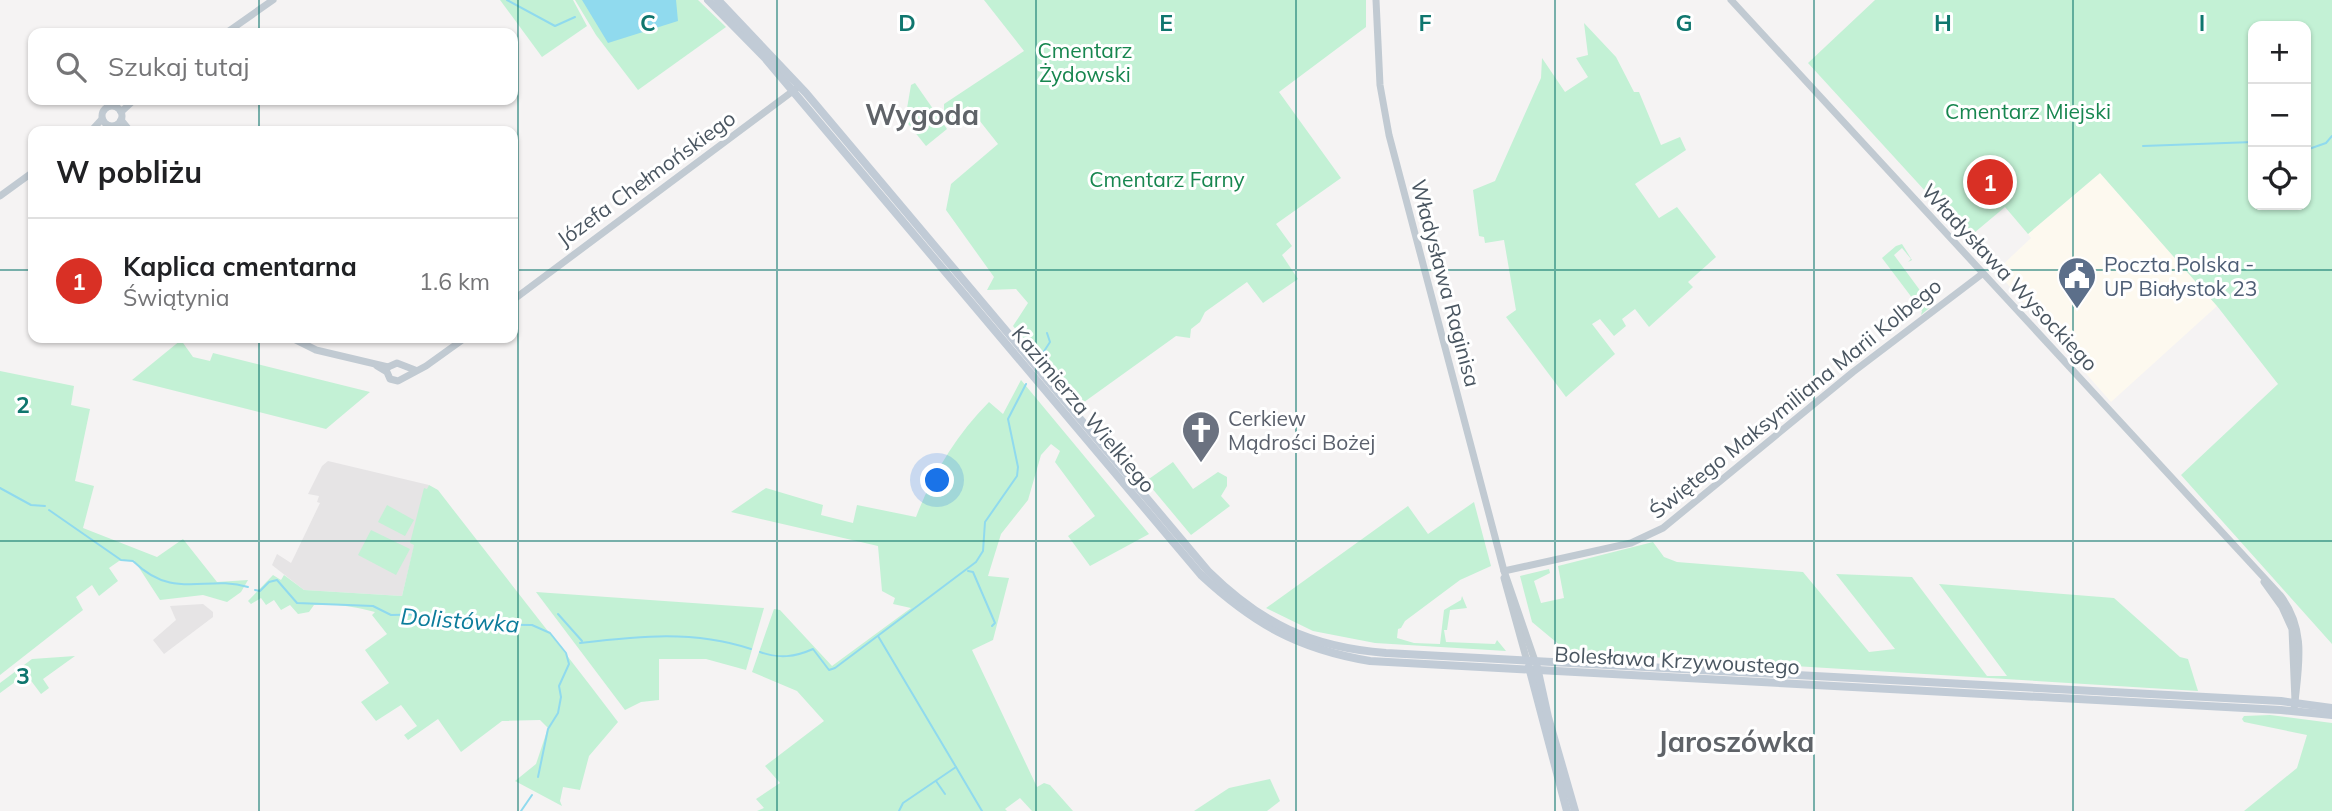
<!DOCTYPE html>
<html lang="pl">
<meta charset="utf-8">
<style>
body{margin:0;font-family:Mulish,sans-serif;background:#f6f6f6;color:#202124}
.controls{position:absolute;right:21px;top:21px;display:grid;overflow:hidden;border-radius:14px;box-shadow:0 2px 5px #0004}
.controls button{width:63px;height:63px;display:grid;place-items:center;padding:0;border:0;border-bottom:2px solid #e0e0e0;background:#fff;color:#202124;font:35px sans-serif}
.you{position:absolute;left:938px;top:481px;width:24px;height:24px;margin:-18px;border:5px solid #fff;border-radius:50%;background:#1a73e8;box-shadow:0 0 0 10px #1a73e833}
.badge{display:grid;place-items:center;width:46px;height:46px;border-radius:50%;background:#d93025;color:#fff;font-size:23px;font-weight:700}
.pin{position:absolute;translate:-50% -50%;border:4px solid #fff;box-shadow:0 2px 7px #0006}
.list{margin:0;padding:0;list-style:none}
h2{display:flex;justify-content:space-between;align-items:center;height:91px;margin:0;padding:0 28px;font-size:30px}
h2 small{font-size:23px;font-weight:400;color:#757577}
.list li{display:grid;grid-template-columns:46px 1fr auto;gap:21px;align-items:center;box-sizing:border-box;height:126px;padding:0 28px;border-top:2px solid #e0e0e0}
.list b{display:block;font-size:26px;white-space:nowrap}
.list p{margin:0;font-size:23px;white-space:nowrap;color:#757577}
.list em{font-size:23px;font-style:normal;color:#757577}
.icon{flex:none;width:38px;height:38px;fill:none;stroke:currentColor;stroke-width:2;stroke-linecap:round;stroke-linejoin:round}
.map{position:relative;flex:none;width:2332px;height:811px;overflow:hidden}
.search{position:absolute;background:#fff;box-shadow:0 2px 5px #0004;left:28px;top:28px;width:490px;height:77px;display:flex;align-items:center;gap:18px;box-sizing:border-box;padding:0 24px;border-radius:14px;color:#757577;font-size:26px}
.panel{position:absolute;background:#fff;box-shadow:0 2px 5px #0004;left:28px;top:126px;width:490px;height:217px;border-radius:14px}
.map>svg:first-child{display:block}
</style>
<div class="map">
<svg width="2332" height="811" viewBox="0 0 2332 811">
<rect width="100%" height="100%" fill="#f5f3f3"/>
<!-- commercial -->
<path fill="#fdf9ef" d="M2100 173 2217 306 2111 402 1996 271 2031 238 2028 234Z"/>
<!-- education -->
<g fill="#e6e4e5">
<path d="M328 461 429 485 402 596 304 590 272 565 277 554 291 563 295 555 320 503 317 502 319 496 308 494 322 466Z"/>
<path d="M203 604 213 612V617L164 654 153 640 176 620 170 606Z"/>
</g>
<!-- green -->
<g fill="#c3f1d5" fill-rule="evenodd">
<path d="M500 0H573L587 26 542 57Z"/>
<path d="M575 0H698L726 27 638 90 596 35Z"/>
<path d="M984 0H1366V27L1279 92 1341 178 1276 224 1292 246 1282 255 1298 279 1263 303 1247 282 1205 312 1200 322 1191 329 1190 338 1176 336 1080 405 1013 326 1028 303 1016 289 987 290 994 277 946 210 951 184 998 144 968 106 949 120 944 114V104L1024 51Z"/>
<path d="M1875 0H2332V644L2181 475 2278 384 2217 306 2100 173 2028 234 2005 207 1968 238C1955 223 1945 207 1931 193H1927L1808 63ZM2253 26H2306V205H2253Z"/>
<path d="M1584 23 1616 57 1634 92H1639L1661 145 1680 137 1686 150 1635 184 1659 218 1677 207 1716 257 1688 282 1693 287 1649 327 1635 309 1622 319 1626 326 1614 336 1600 319 1592 324 1615 354 1566 397 1506 317 1516 310 1504 240 1485 243 1484 237 1479 236 1473 190 1495 181 1541 78 1542 58 1565 92 1588 77 1576 58 1588 55Z"/>
<path d="M915 83 947 129 926 146 905 120 911 85Z"/>
<path d="M1902 244 1912 260 1908 262 1911 259 1902 248 1894 255 1930 304H1934L1921 315 1922 311 1882 258 1896 246Z"/>
<path d="M181 340 193 357 210 361 213 353 370 392 326 429 132 380Z"/>
<path d="M0 371 74 386 71 405 90 409 75 481 94 486 83 528 157 557 183 539 217 582 248 580 241 592 227 602 203 595 160 600 134 560 119 561 109 568 118 581 99 596 92 585 76 597 83 610 0 675Z"/>
<path d="M1021 380 1149 534 1090 566 1068 536 1095 516 1055 462 1060 451 1051 444 1041 455 1028 500 1001 534 988 576 1009 578 993 640 972 650 1037 787 1044 783 1050 785 1073 811H1032L1020 798 1005 809 1007 811H757L764 808 756 799 780 783 765 766 824 721 797 691 752 672 774 609 780 610 832 666 911 608 893 604 895 598 882 591 878 546 731 512 766 488 823 505 821 515 853 523 857 505 916 517C932 475 957 434 989 402L1003 414Z"/>
<path d="M1173 462 1193 489 1218 472 1227 477V486L1221 496 1230 506 1191 535 1146 481Z"/>
<path d="M429 485 438 490C498 568 559 644 618 722L589 756 580 790 563 787 560 801 562 806 515 781 536 764 548 728 540 720 502 721 461 752 438 719 408 740 404 735 417 726 401 705 376 721 361 702 389 683 365 650 387 634 372 615 375 612C355 607 335 603 314 605L309 612 298 614 290 605 281 610 274 600 266 605 261 598 251 604 248 601 273 575 281 580 284 575 304 590 402 596 414 545 410 543 424 488 427 489Z"/>
<path d="M1474 502 1491 566 1460 580 1405 621 1401 628 1398 629 1397 638 1414 643 1440 644 1444 610 1461 600 1462 596 1467 608 1450 610 1447 630H1444L1446 642 1495 644 1497 640 1506 651 1375 643 1313 631 1266 608 1408 506 1428 534Z"/>
<path d="M387 505 414 520 405 536 378 522Z"/>
<path d="M371 530 410 549 396 575 358 555Z"/>
<path d="M1653 542 1664 557 1677 562 1803 572 1869 652 1895 649 1836 574 1912 577 1987 676H2007L1939 584 2114 598 2180 657 2188 659 2198 691 1568 652 1532 622 1520 576 1549 569 1550 573 1534 581 1541 603 1564 598 1558 566Z"/>
<path d="M536 592 764 608 746 670 706 659H659V700L641 702 625 710Z"/>
<path d="M75 656 43 679 49 688 41 694 26 674 0 693V683L32 659Z"/>
<path d="M2270 715 2332 723V811H2244L2297 768 2307 735 2244 722 2242 719 2244 716Z"/>
<path d="M1270 779 1280 801 1267 811H1194L1229 788Z"/>
</g>
<!-- water -->
<path fill="#90daee" d="M582 0H676L678 21 608 43Z"/>
<g fill="none" stroke-linecap="round" stroke-linejoin="round">
<!-- stream -->
<g stroke="#90daee" stroke-width="2">
<path d="M507 0 555 26 575 17"/>
<path d="M2143 146 2253 142"/>
<path d="M2306 150 2326 143 2332 136"/>
<path d="M1041 356 1050 342 1047 333"/>
<path d="M0 488 31 505 45 506"/>
<path d="M49 510 121 560 133 561C175 602 206 574 248 587"/>
<path d="M968 571 973 572 995 623 992 626"/>
<path d="M255 590 260 591 269 582 277 580 297 603 373 606 391 615 435 614 462 624 532 625 550 633 566 653 569 664 559 686 561 697 558 713 548 729 538 777"/>
<path d="M558 614 582 641"/>
<path d="M878 636 956 767 903 803 899 811"/>
<path d="M580 643C639 636 694 630 751 649"/>
<path d="M760 652C779 659 795 657 813 649L829 670 835 668 976 562 983 551 985 522 1017 476 1018 467 1008 419 1026 384"/>
<path d="M956 767 982 811"/>
<path d="M936 781 945 794"/>
<path d="M521 811 532 795"/>
</g>
<!-- tertiary -->
<g stroke="#c1cad2" stroke-width="7">
<path d="M1376 0 1380 85 1389 135 1504 571 1535 661"/>
<path d="M1731 0 2280 595C2308 631 2298 668 2294 711"/>
<path d="M226 33 273 0"/>
<circle cx="112" cy="116" r="10"/>
<path d="M121 112 134 100"/>
<path d="M121 120 130 131"/>
<path d="M91 131 102 119"/>
<path d="M0 196 33 172"/>
<path d="M513 300 797 88"/>
<path d="M292 338 316 350 388 367"/>
<path d="M377 366 387 372 390 379 398 381 426 366 465 338"/>
<path d="M388 367 397 363 415 370"/>
<path d="M1504 571 1631 543 1663 528 1853 372 1982 274"/>
<path d="M1504 578 1527 661"/>
<path d="M2264 582 2282 607 2292 629 2295 701"/>
</g>
<!-- secondary -->
<g stroke="#c1cbd6" stroke-width="8">
<path d="M708 0 765 58 1201 575C1254 624 1298 649 1370 661L2281 710 2332 715"/>
<path d="M718 0 806 93 1208 571C1262 624 1310 647 1386 653L2281 701 2332 708"/>
<path d="M1529 667 1567 811"/>
<path d="M1537 667 1548 717 1575 811"/>
</g>
</g>
<!-- grid -->
<path fill="none" stroke="#0f766e" stroke-width="2" stroke-opacity="0.55" d="M259 0V33M518 0V811M777 0V811M1036 0V811M1296 0V811M1555 0V811M1814 0V811M2073 0V811M259 100V131M0 270H33M513 270H2332M259 338V811M0 541H2332"/>
<!-- icons -->
<defs>
<symbol id="civic-pin" viewBox="-11 -11 22 30"><path d="M0 17L-7.5 6A9.5 9.5 0 1 1 7.5 6Z" fill="#5c6f8a" stroke="#fff"/><path d="M-.6-6.5H3V-4.5H.6V-3L4-1V1h2V6H-6V1h2V-1L-.6-3ZM-1.2 2.5V6h2.4V2.5Z" fill="#fff"/></symbol>
<symbol id="church-pin" viewBox="-11 -11 22 30"><path d="M0 17L-7.5 6A9.5 9.5 0 1 1 7.5 6Z" fill="#6b7280" stroke="#fff"/><path d="M-1.2-6h2.4v3.5h3.3v2.4h-3.3V6h-2.4V-.1h-3.3v-2.4h3.3Z" fill="#fff"/></symbol>
</defs>
<g fill-rule="evenodd">
<use href="#civic-pin" x="2055" y="254" width="44" height="60"/>
<use href="#church-pin" x="1179" y="408" width="44" height="60"/>
</g>
<g text-anchor="middle" dominant-baseline="central" stroke-width="6" stroke-linejoin="round" paint-order="stroke">
<!-- park labels -->
<g font-size="21" fill="#17864f" stroke="#fff">
<text x="1085" y="50">Cmentarz<tspan x="1085" dy="24">Żydowski</tspan></text>
<text x="2028" y="111">Cmentarz Miejski</text>
<text x="1167" y="179">Cmentarz Farny</text>
</g>
<!-- street labels -->
<g font-size="21" fill="#4a5661" stroke="#fff">
<text transform="translate(646 178) rotate(-36)">Józefa Chełmońskiego</text>
<text transform="translate(2010 277) rotate(47)">Władysława Wysockiego</text>
<text transform="translate(1446 283) rotate(75)">Władysława Raginisa</text>
<text transform="translate(1795 398) rotate(-39)">Świętego Maksymiliana Marii Kolbego</text>
<text transform="translate(1084 409) rotate(50)">Kazimierza Wielkiego</text>
<text transform="translate(1677 660) rotate(3)">Bolesława Krzywoustego</text>
</g>
<!-- service labels -->
<g font-size="21" fill="#4e5e75" stroke="#fff" text-anchor="start">
<text x="2104" y="264">Poczta Polska -<tspan x="2104" dy="24">UP Białystok 23</tspan></text>
</g>
<!-- worship labels -->
<g font-size="21" fill="#5b616d" stroke="#fff" text-anchor="start">
<text x="1228" y="418">Cerkiew<tspan x="1228" dy="24">Mądrości Bożej</tspan></text>
</g>
<!-- water labels -->
<g font-size="23" font-style="italic" fill="#0c7c9b" stroke="#fff">
<text transform="translate(460 620) rotate(4)">Dolistówka</text>
</g>
<!-- district labels -->
<g font-size="28" font-weight="bold" fill="#5f6368" stroke="#fff">
<text x="922" y="114">Wygoda</text>
<text x="1736" y="741">Jaroszówka</text>
</g>
</g>
<g font-size="23" text-anchor="middle" font-weight="bold" fill="#0f766e" stroke="#fff" stroke-width="6" stroke-linejoin="round" paint-order="stroke">
<text x="648" y="31">C</text>
<text x="907" y="31">D</text>
<text x="1166" y="31">E</text>
<text x="1425" y="31">F</text>
<text x="1684" y="31">G</text>
<text x="1943" y="31">H</text>
<text x="2202" y="31">I</text>
<text x="23" y="413">2</text>
<text x="23" y="684">3</text>
</g>
</svg>
<div class="controls">
<button>+</button>
<button>−</button>
<button><svg class="icon" aria-label="locate" viewBox="0 0 24 24"><circle cx="12" cy="12" r="6"/><path d="M12 2v4M12 18v4M2 12h4M18 12h4"/></svg></button>
</div>
<div class="you"></div>
<div class="pin badge" style="left:1990px;top:182px">1</div>
<div class="search"><svg class="icon" aria-label="search" viewBox="0 0 24 24"><circle cx="10" cy="10" r="6"/><path d="M15 15l6 6"/></svg>Szukaj tutaj</div>
<section class="panel">
<h2>W pobliżu<small></small></h2>
<ul class="list">
<li><span class="badge">1</span><div><b>Kaplica cmentarna</b><p>Świątynia</p></div><em>1.6 km</em></li>
</ul>
</section>
</div>
